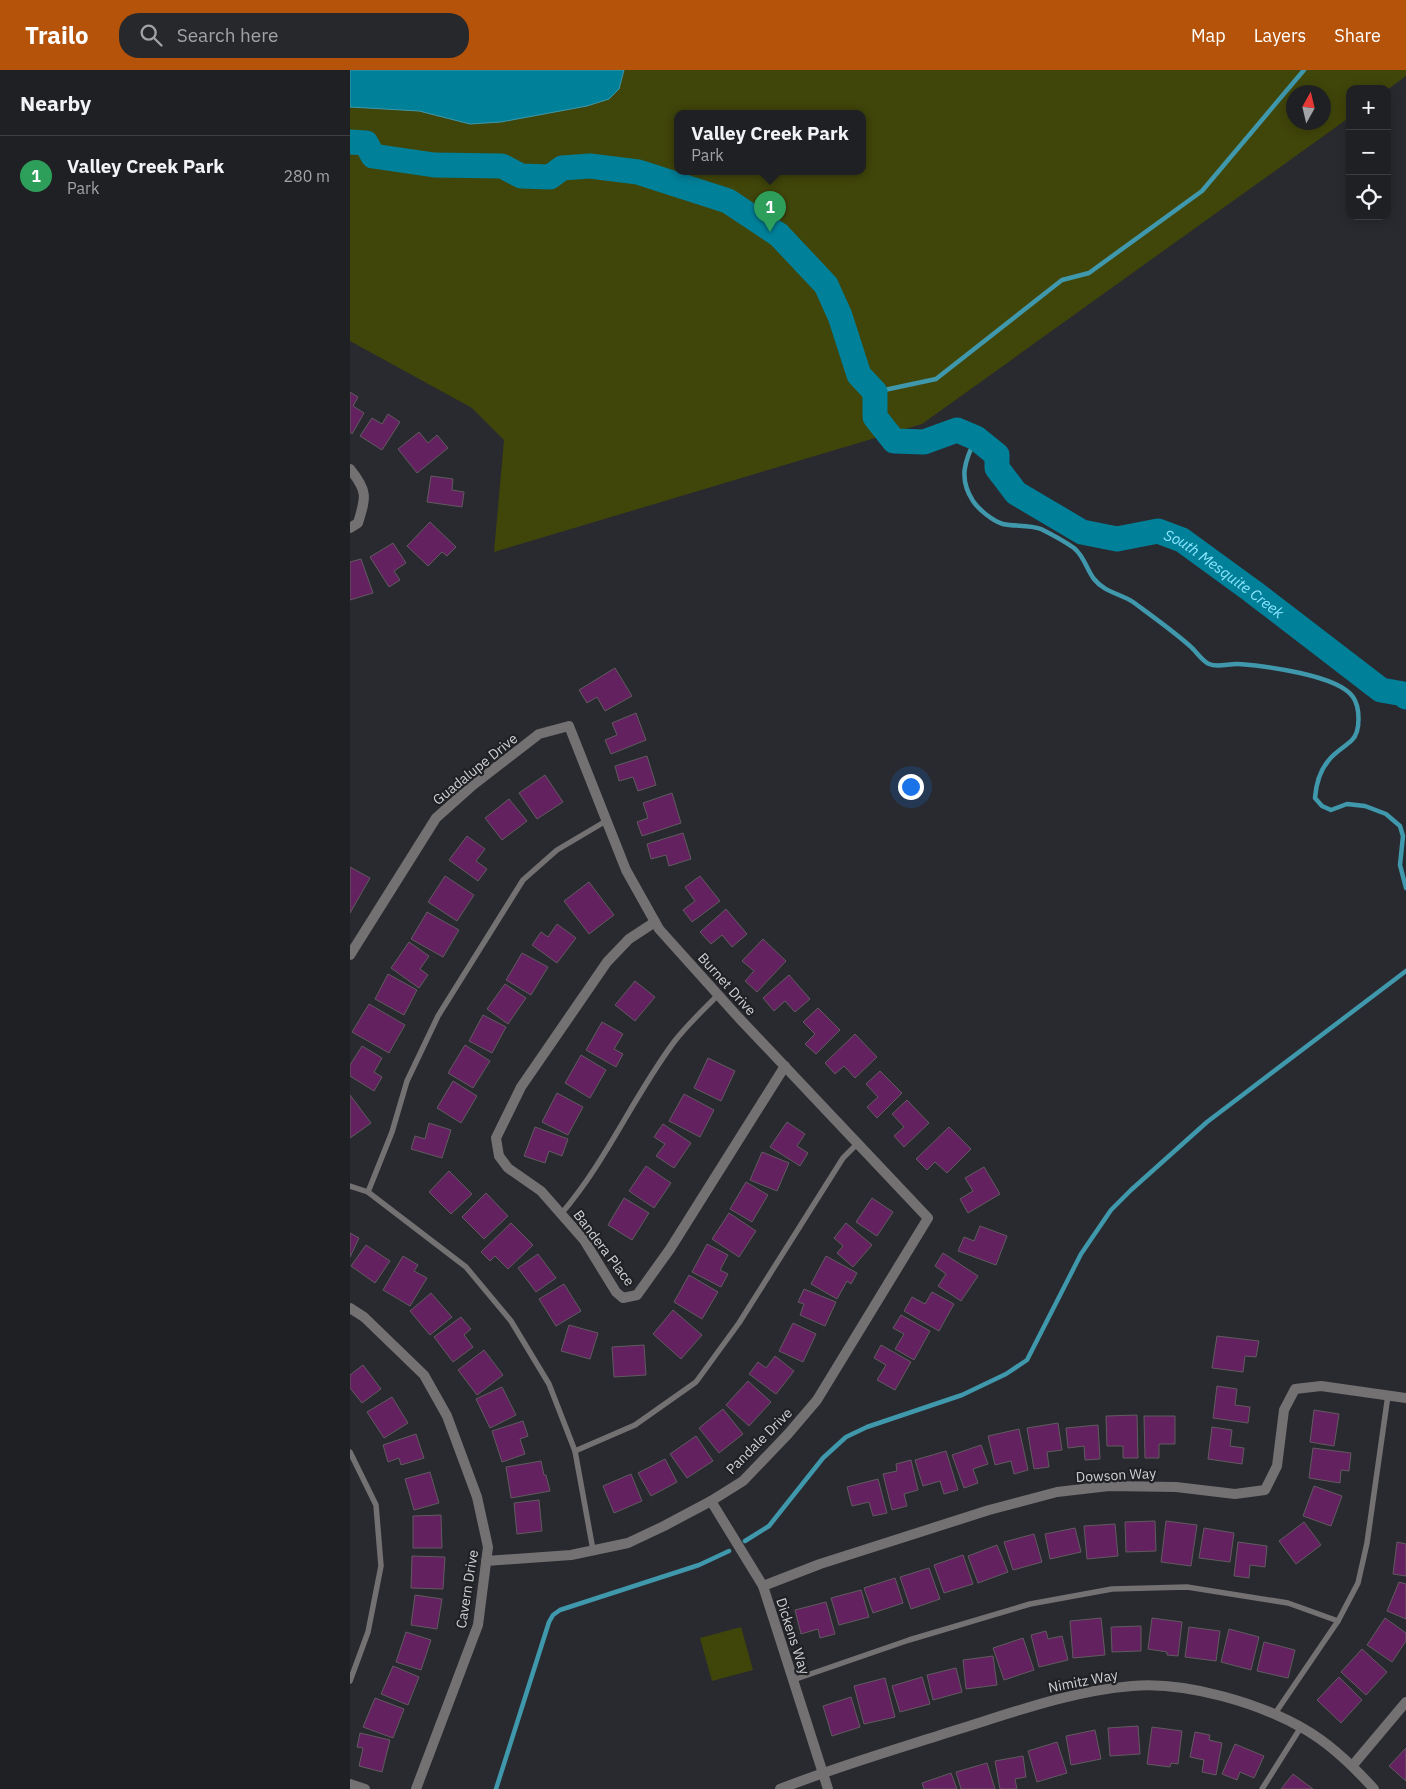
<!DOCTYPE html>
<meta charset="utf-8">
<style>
body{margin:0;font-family:"IBM Plex Sans",sans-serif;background:#27282b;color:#f1f3f6}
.controls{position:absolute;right:15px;top:15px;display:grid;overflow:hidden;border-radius:10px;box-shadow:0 2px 12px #0003}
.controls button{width:45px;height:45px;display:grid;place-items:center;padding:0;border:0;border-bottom:1px solid #3c3e41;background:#1f2023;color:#f1f3f6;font:25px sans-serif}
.compass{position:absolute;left:936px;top:15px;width:45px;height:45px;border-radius:50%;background:#1f2023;box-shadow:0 2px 12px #0003;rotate:8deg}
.you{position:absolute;left:560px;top:716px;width:18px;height:18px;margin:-12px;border:4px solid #fff;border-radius:50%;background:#1a73e8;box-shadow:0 0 0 8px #1a73e833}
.badge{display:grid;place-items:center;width:32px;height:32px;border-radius:50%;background:#b45309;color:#fff;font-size:16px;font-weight:700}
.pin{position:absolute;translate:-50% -41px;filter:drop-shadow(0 1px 2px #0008)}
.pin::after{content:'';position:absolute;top:26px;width:18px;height:15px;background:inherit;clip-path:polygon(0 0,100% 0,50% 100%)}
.popup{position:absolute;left:324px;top:40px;width:192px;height:65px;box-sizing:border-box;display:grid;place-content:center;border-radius:10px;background:#1f2023;filter:drop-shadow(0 1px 4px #0005);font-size:16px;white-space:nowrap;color:#a1a3a6}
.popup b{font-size:19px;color:#f1f3f6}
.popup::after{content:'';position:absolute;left:50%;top:100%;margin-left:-10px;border:10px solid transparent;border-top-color:#1f2023}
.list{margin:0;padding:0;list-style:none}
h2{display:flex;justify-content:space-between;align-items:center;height:65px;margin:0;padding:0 20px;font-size:21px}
h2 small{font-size:16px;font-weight:400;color:#a1a3a6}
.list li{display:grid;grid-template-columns:32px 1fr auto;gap:15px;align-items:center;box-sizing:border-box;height:80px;padding:0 20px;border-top:1px solid #3c3e41}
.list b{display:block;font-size:19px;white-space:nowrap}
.list p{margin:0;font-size:16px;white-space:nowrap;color:#a1a3a6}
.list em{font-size:16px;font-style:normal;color:#a1a3a6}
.icon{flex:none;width:28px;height:28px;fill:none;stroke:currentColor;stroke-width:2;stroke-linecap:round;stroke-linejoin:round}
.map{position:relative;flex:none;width:1056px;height:1719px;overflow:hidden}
header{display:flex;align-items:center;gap:30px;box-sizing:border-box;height:70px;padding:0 25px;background:#b45309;color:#fff}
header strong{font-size:24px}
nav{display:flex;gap:28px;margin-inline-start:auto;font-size:18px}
.search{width:350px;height:45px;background:#27282b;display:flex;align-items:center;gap:12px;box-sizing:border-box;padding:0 18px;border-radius:20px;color:#a1a3a6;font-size:19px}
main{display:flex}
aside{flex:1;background:#1f2023}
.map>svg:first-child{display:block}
</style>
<header>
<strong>Trailo</strong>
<div class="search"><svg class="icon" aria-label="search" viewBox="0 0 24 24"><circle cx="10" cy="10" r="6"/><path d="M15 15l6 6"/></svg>Search here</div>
<nav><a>Map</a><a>Layers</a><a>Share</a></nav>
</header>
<main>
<aside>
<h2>Nearby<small></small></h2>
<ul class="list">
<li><span class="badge" style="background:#2e9e5b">1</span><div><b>Valley Creek Park</b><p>Park</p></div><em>280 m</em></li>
</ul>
</aside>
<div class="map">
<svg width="1056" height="1719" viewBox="0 0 1056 1719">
<rect width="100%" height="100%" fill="#292a2f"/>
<!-- green -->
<g fill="#40450a" fill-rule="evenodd">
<path d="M0 0H1056V6L1037 20 1000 19V47L572 354 144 482 154 370 122 338 0 271ZM944 22H974V52H944ZM328 43H512V101H328Z"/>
<path d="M391 1557 403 1600 362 1611 350 1568Z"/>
</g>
<!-- water -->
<path fill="#018099" stroke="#3f98ab" d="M0 0H274L269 19 259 29 237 36 151 52 120 54 69 41 0 37Z"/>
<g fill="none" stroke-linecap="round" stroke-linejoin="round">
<!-- stream -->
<g stroke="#3f98ab" stroke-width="4.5">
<path d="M525 322 586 309 712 210 739 203 852 121 954 0"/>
<path d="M626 368C615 390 608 408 623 431 629 440 643 451 653 454 665 457 678 454 691 459 701 464 714 471 724 478 734 486 737 500 744 509 754 522 771 524 783 532 802 546 822 560 840 576 846 581 852 591 859 594 868 598 880 593 889 594 915 596 988 605 1003 627 1010 637 1011 661 1002 670 995 677 985 682 979 690 970 700 966 715 965 728L972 736 981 740 997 734 1015 736 1036 744 1050 756 1053 766 1050 795 1056 818"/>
<path d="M395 1471 419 1456 473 1388 496 1367 517 1357 612 1325 656 1304 677 1290 731 1184 761 1140 781 1120 857 1052 1056 901"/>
<path d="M146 1719 199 1552 203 1545 210 1540 349 1495 379 1481"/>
</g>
<!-- river -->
<path stroke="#018099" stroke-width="25" id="s1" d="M0 72 16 73 23 86 84 95 152 96 171 106 200 107 212 98 240 96 288 102 378 131 429 165 476 215 490 246 509 305 525 322V347L544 371 574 372 607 360 626 368 647 385V398L666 423 732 462 767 469 808 461 832 470 902 521 1031 620 1054 624 1056 627"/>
</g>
<!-- building -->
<g fill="#63215f" stroke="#605b5f">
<path d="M0 322 8 327 3 336 14 343 2 364 0 362Z"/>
<path d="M38 344 50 352 32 380 10 366 22 348 32 354Z"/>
<path d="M69 362 78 373 87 365 98 378 67 403 48 379Z"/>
<path d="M81 406 103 409 102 420 114 422 112 437 77 432Z"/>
<path d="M80 452 106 477 97 486 92 482 78 496 57 476Z"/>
<path d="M43 473 56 493 44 501 50 510 39 517 20 487Z"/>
<path d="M11 489 23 523 0 530V492Z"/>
<path d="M265 598 282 626 255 641 247 627 237 633 229 620Z"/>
<path d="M286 643 296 670 261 684 255 670 267 665 262 653Z"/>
<path d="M297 686 306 715 288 721 283 707 269 711 265 696Z"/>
<path d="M195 705 213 732 187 749 169 723Z"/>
<path d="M322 723 331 753 292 766 287 752 298 748 293 733Z"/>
<path d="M159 729 177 751 152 770 135 748Z"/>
<path d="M333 763 341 789 319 796 316 785 301 789 297 774Z"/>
<path d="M117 766 135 779 126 791 137 799 128 811 99 790Z"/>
<path d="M0 797 20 808 0 843Z"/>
<path d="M95 806 124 825 107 851 78 832Z"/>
<path d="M350 806 370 831 342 852 333 840 345 831 335 817Z"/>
<path d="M239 812 264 845 239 864 214 831Z"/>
<path d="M376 839 397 864 382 877 372 865 361 874 350 862Z"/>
<path d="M77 842 109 860 93 887 61 869Z"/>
<path d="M207 854 226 868 207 893 182 875 191 862 198 867Z"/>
<path d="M413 869 436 891 407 922 395 911 404 901 392 891Z"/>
<path d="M59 872 79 886 70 899 78 905 69 918 41 898Z"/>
<path d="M172 883 198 897 181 925 156 910Z"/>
<path d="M38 904 67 920 54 945 25 929Z"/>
<path d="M439 905 460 929 445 942 435 931 424 941 413 928Z"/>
<path d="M285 911 305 927 285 951 265 935Z"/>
<path d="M155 914 176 928 158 954 137 939Z"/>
<path d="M19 934 55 955 39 983 2 962Z"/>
<path d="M468 938 490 960 466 984 455 974 465 964 453 952Z"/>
<path d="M133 945 156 957 142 983 119 971Z"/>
<path d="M252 952 273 964 264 979 273 984 266 997 236 980Z"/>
<path d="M505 964 527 987 505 1008 494 996 485 1004 475 993Z"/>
<path d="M115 975 140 991 123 1018 98 1003Z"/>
<path d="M12 976 32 988 24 1002 32 1007 24 1021 0 1006V995Z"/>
<path d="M231 985 256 1000 240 1028 215 1013Z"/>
<path d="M358 988 385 1001 371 1031 344 1018Z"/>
<path d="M530 1001 552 1023 527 1048 517 1037 528 1027 516 1014Z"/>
<path d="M103 1011 127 1026 111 1053 87 1038Z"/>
<path d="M207 1023 233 1037 218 1065 192 1052Z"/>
<path d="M334 1024 364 1040 350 1067 319 1051Z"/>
<path d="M0 1025 21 1053 0 1068Z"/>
<path d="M557 1030 579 1053 554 1077 544 1066 554 1057 542 1044Z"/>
<path d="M437 1052 455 1064 447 1076 458 1083 450 1096 420 1077Z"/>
<path d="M79 1053 101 1060 92 1088 61 1079 65 1066 75 1069Z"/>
<path d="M313 1054 341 1073 324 1098 306 1086 315 1074 304 1067Z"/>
<path d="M185 1057 218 1069 212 1086 199 1081 195 1093 174 1086Z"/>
<path d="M599 1057 621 1079 597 1103 585 1092 577 1100 566 1089Z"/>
<path d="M412 1082 439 1093 427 1121 400 1110Z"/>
<path d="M296 1096 321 1113 304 1138 279 1121Z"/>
<path d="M634 1097 650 1124 618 1143 610 1129 623 1121 615 1108Z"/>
<path d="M99 1101 122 1124 101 1144 79 1122Z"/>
<path d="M396 1112 418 1125 402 1152 380 1139Z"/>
<path d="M136 1123 158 1146 134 1169 112 1147Z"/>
<path d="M274 1128 299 1143 282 1170 258 1155Z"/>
<path d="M522 1128 543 1142 527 1166 506 1152Z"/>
<path d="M379 1143 406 1161 389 1187 362 1169Z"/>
<path d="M161 1153 183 1175 158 1199 145 1186 140 1191 131 1182Z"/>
<path d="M496 1153 522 1175 503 1197 487 1183 493 1176 484 1168Z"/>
<path d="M630 1156 657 1166 646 1195 608 1181 614 1167 624 1171Z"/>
<path d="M0 1163 9 1168 0 1187Z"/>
<path d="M357 1174 378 1185 370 1200 378 1204 371 1217 342 1202Z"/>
<path d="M16 1175 40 1191 25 1213 1 1196Z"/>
<path d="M593 1183 628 1206 611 1231 588 1216 596 1204 585 1196Z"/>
<path d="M188 1184 206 1208 186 1222 168 1198Z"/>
<path d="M53 1186 68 1195 64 1201 77 1208 60 1236 33 1220Z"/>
<path d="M476 1186 507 1203 501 1214 497 1211 487 1229 461 1214Z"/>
<path d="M339 1205 368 1222 352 1249 324 1232Z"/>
<path d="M214 1214 231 1241 206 1256 189 1229Z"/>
<path d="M454 1219 486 1232 475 1256 450 1245 454 1234 448 1232Z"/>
<path d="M582 1222 604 1234 589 1261 554 1241 562 1227 575 1234Z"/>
<path d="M81 1223 102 1247 80 1265 60 1241Z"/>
<path d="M323 1240 352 1265 331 1289 303 1264Z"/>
<path d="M551 1245 580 1261 564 1290 545 1279 554 1264 543 1258Z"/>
<path d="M111 1247 121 1259 114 1265 123 1277 103 1292 84 1267Z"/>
<path d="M443 1253 466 1264 453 1292 429 1281Z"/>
<path d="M219 1255 248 1263 240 1289 211 1281Z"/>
<path d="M867 1266 909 1271 906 1287 895 1286 893 1302 862 1298Z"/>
<path d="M294 1275 296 1305 264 1307 262 1277Z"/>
<path d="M531 1275 561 1292 545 1320 527 1310 536 1295 524 1288Z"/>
<path d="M134 1280 153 1305 127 1325 108 1300Z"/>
<path d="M425 1286 444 1301 426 1324 399 1304 408 1292 416 1298Z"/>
<path d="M13 1295 31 1319 12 1333 0 1318V1305Z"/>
<path d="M398 1311 421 1332 399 1356 376 1335Z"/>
<path d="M867 1316 887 1319 885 1335 900 1337 898 1353 863 1348Z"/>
<path d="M152 1317 166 1345 140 1358 126 1329Z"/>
<path d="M42 1327 58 1353 34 1368 17 1342Z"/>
<path d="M373 1339 393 1364 369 1383 349 1358Z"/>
<path d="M964 1340 989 1344 984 1376 960 1372Z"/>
<path d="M787 1345 788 1388H773V1376H757L756 1346Z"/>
<path d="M794 1346H825V1374H809V1388H795Z"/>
<path d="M173 1351 178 1366 170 1369 175 1384 152 1392 142 1361Z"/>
<path d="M708 1353 712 1380 697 1382 699 1397 684 1399 677 1358Z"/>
<path d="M748 1355 750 1389 735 1390 734 1376 718 1378 716 1358Z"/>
<path d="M862 1357 882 1360 880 1376 894 1378 892 1394 858 1389Z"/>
<path d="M669 1359 678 1400 664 1404 661 1391 645 1395 638 1366Z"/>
<path d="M66 1364 74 1388 51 1395 49 1388 38 1392 33 1375Z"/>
<path d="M346 1366 363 1391 337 1408 320 1384Z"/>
<path d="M631 1375 638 1394 623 1399 628 1413 614 1418 602 1385Z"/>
<path d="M963 1378 1001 1383 999 1401 991 1400 990 1413 959 1408Z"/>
<path d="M596 1381 608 1420 594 1424 590 1411 573 1416 565 1390Z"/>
<path d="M315 1389 327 1412 301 1426 288 1403Z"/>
<path d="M561 1390 568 1420 554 1424 557 1436 542 1440 533 1404 547 1401 546 1394Z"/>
<path d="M191 1391 194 1405H196L200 1421 161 1428 156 1397Z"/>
<path d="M80 1402 89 1433 64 1440 55 1409Z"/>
<path d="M281 1404 292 1431 264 1443 253 1416Z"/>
<path d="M528 1409 537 1443 523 1446 519 1432 502 1436 497 1417Z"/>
<path d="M964 1416 992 1426 981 1456 953 1446Z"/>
<path d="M189 1430 192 1461 167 1464 164 1433Z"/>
<path d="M91 1445 92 1478H63V1446Z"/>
<path d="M805 1451 806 1481 776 1482 775 1452Z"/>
<path d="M816 1451 847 1455 841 1496 811 1492Z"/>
<path d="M954 1452 971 1475 946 1494 929 1471Z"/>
<path d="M765 1454 768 1486 737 1489 734 1456Z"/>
<path d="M725 1458 731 1482 700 1489 695 1464Z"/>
<path d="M854 1458 884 1463 880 1492 849 1488Z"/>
<path d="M684 1464 692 1492 663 1500 654 1472Z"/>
<path d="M888 1472 917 1476 915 1497 900 1495 899 1508 884 1506Z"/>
<path d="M1047 1472 1056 1474V1506L1043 1504Z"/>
<path d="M647 1475 658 1502 628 1513 618 1486Z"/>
<path d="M613 1485 623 1514 594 1523 584 1495Z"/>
<path d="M62 1486 95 1487 93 1519 61 1518Z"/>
<path d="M579 1498 590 1529 561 1539 550 1507Z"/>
<path d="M545 1508 553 1533 523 1543 514 1518Z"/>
<path d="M1049 1512 1056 1514V1549L1037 1541Z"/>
<path d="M511 1520 519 1547 489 1555 481 1528Z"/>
<path d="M65 1525 92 1529 87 1559 61 1555Z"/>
<path d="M476 1532 485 1564 470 1568 468 1559 451 1564 445 1540Z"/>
<path d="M751 1548 755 1585 723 1588 720 1551Z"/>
<path d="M802 1548 832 1552 828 1586 817 1585V1582L798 1579Z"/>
<path d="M1035 1548 1056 1563V1571L1042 1592 1017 1575Z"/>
<path d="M791 1556V1581L762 1582 761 1557Z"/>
<path d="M839 1557 870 1561 866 1591 835 1587Z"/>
<path d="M879 1559 909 1567 901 1600 871 1592Z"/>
<path d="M696 1561 698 1569 712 1566 718 1590 689 1597 681 1565Z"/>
<path d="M56 1562 81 1570 71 1600 46 1592Z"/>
<path d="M673 1568 684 1600 654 1610 643 1578Z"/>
<path d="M914 1572 945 1580 938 1608 907 1601Z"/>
<path d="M1012 1579 1037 1602 1016 1625 991 1602Z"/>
<path d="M643 1586 647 1615 616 1619 613 1590Z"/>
<path d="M43 1596 69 1607 58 1635 31 1624Z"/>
<path d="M606 1598 612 1622 583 1630 577 1605Z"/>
<path d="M572 1607 580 1634 550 1642 542 1616Z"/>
<path d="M989 1607 1012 1630 991 1653 967 1630Z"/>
<path d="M535 1608 545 1647 514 1654 504 1616Z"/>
<path d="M501 1627 510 1657 482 1666 473 1636Z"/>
<path d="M25 1628 54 1639 43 1668 13 1657Z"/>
<path d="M788 1656 790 1684 760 1686 758 1658Z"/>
<path d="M802 1657 832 1661 828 1694 821 1693 820 1697 797 1694Z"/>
<path d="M745 1660 751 1689 721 1695 716 1666Z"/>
<path d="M845 1662 860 1665 859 1670 872 1673 866 1705 852 1702 854 1690 840 1687Z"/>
<path d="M10 1663 40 1670 32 1702 9 1696 13 1678 7 1677Z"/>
<path d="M707 1672 717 1703 687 1712 678 1681Z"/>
<path d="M885 1674 914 1686 904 1708 890 1702 887 1710 872 1704Z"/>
<path d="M1056 1678V1711L1039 1696Z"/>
<path d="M673 1686 676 1707 665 1709 667 1719H650L645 1691Z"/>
<path d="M637 1693 645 1719H611L606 1702Z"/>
<path d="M601 1703 607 1719H574L572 1713Z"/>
<path d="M943 1704 963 1719H931Z"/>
</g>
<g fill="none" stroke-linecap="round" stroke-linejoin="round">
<!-- service -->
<g stroke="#747172" stroke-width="5.5">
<path d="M0 1116 18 1122 116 1197 161 1251 199 1314 225 1381 243 1480"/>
<path d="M18 1122 42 1062 57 1011 88 946 173 810 207 780 256 751"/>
<path d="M211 1144C256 1092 283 1027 324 972 337 955 353 940 368 925"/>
<path d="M225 1381 285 1355 346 1312 389 1253 493 1088 508 1073"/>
<path d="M0 1382 26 1435 31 1496 18 1562 0 1611"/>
<path d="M443 1610 559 1570 680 1534 762 1519 837 1517 938 1533 988 1551"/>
<path d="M924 1645 988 1551 1008 1513 1017 1473 1038 1325"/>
<path d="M912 1719 951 1657"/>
</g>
<!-- minor -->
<g stroke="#747172" stroke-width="10">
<path d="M0 399C18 421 16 427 8 453L0 458"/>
<path d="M305 852 279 869 257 892 171 1017 146 1068 149 1086 158 1098 191 1121 234 1170 266 1222 273 1228 287 1225 320 1179 435 996"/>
<path d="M0 885 86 748 123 715 189 664 219 656 276 800 309 859 389 948 578 1148 467 1330 438 1364 393 1411 361 1431 314 1456 278 1473 221 1485 136 1491"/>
<path d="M0 1238 14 1247 74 1305 97 1346 127 1427 138 1477 128 1555 66 1719"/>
<path d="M361 1431 413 1516 478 1719"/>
<path d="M413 1516 470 1494 639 1440 707 1422 759 1416 826 1417 885 1424 915 1420 927 1396 934 1340 945 1319 971 1316 1056 1328"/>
<path d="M1003 1695 1056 1632"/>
<path d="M0 1714 15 1719"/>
<path d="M430 1719C488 1696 547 1679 606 1660 664 1642 721 1621 782 1616 835 1611 910 1633 956 1660 980 1674 1005 1698 1024 1719"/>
</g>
</g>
<g text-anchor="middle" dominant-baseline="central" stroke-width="4.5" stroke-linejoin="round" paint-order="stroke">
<!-- street labels -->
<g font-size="14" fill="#d0d1d4" stroke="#1f2125">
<text transform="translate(125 699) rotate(-39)">Guadalupe Drive</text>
<text transform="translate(377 914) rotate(48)">Burnet Drive</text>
<text transform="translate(254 1178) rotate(53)">Bandera Place</text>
<text transform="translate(409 1371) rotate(-45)">Pandale Drive</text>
<text transform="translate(766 1405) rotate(-3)">Dowson Way</text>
<text transform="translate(117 1519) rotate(-81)">Cavern Drive</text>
<text transform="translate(443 1566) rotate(72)">Dickens Way</text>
<text transform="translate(733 1611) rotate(-11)">Nimitz Way</text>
</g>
<!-- water labels -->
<g font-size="15" font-style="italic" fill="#8ce5ff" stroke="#1f2125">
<text stroke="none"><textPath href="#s1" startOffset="1092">South Mesquite Creek</textPath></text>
</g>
</g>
</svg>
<div class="controls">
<button>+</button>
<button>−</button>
<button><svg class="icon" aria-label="locate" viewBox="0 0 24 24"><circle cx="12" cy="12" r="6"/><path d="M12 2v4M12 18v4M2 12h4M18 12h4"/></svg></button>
</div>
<svg class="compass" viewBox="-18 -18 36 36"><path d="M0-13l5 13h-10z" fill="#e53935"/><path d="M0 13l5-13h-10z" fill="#a1a3a6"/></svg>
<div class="you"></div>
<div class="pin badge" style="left:420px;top:162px;background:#2e9e5b">1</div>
<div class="popup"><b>Valley Creek Park</b>Park</div>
</div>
</main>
